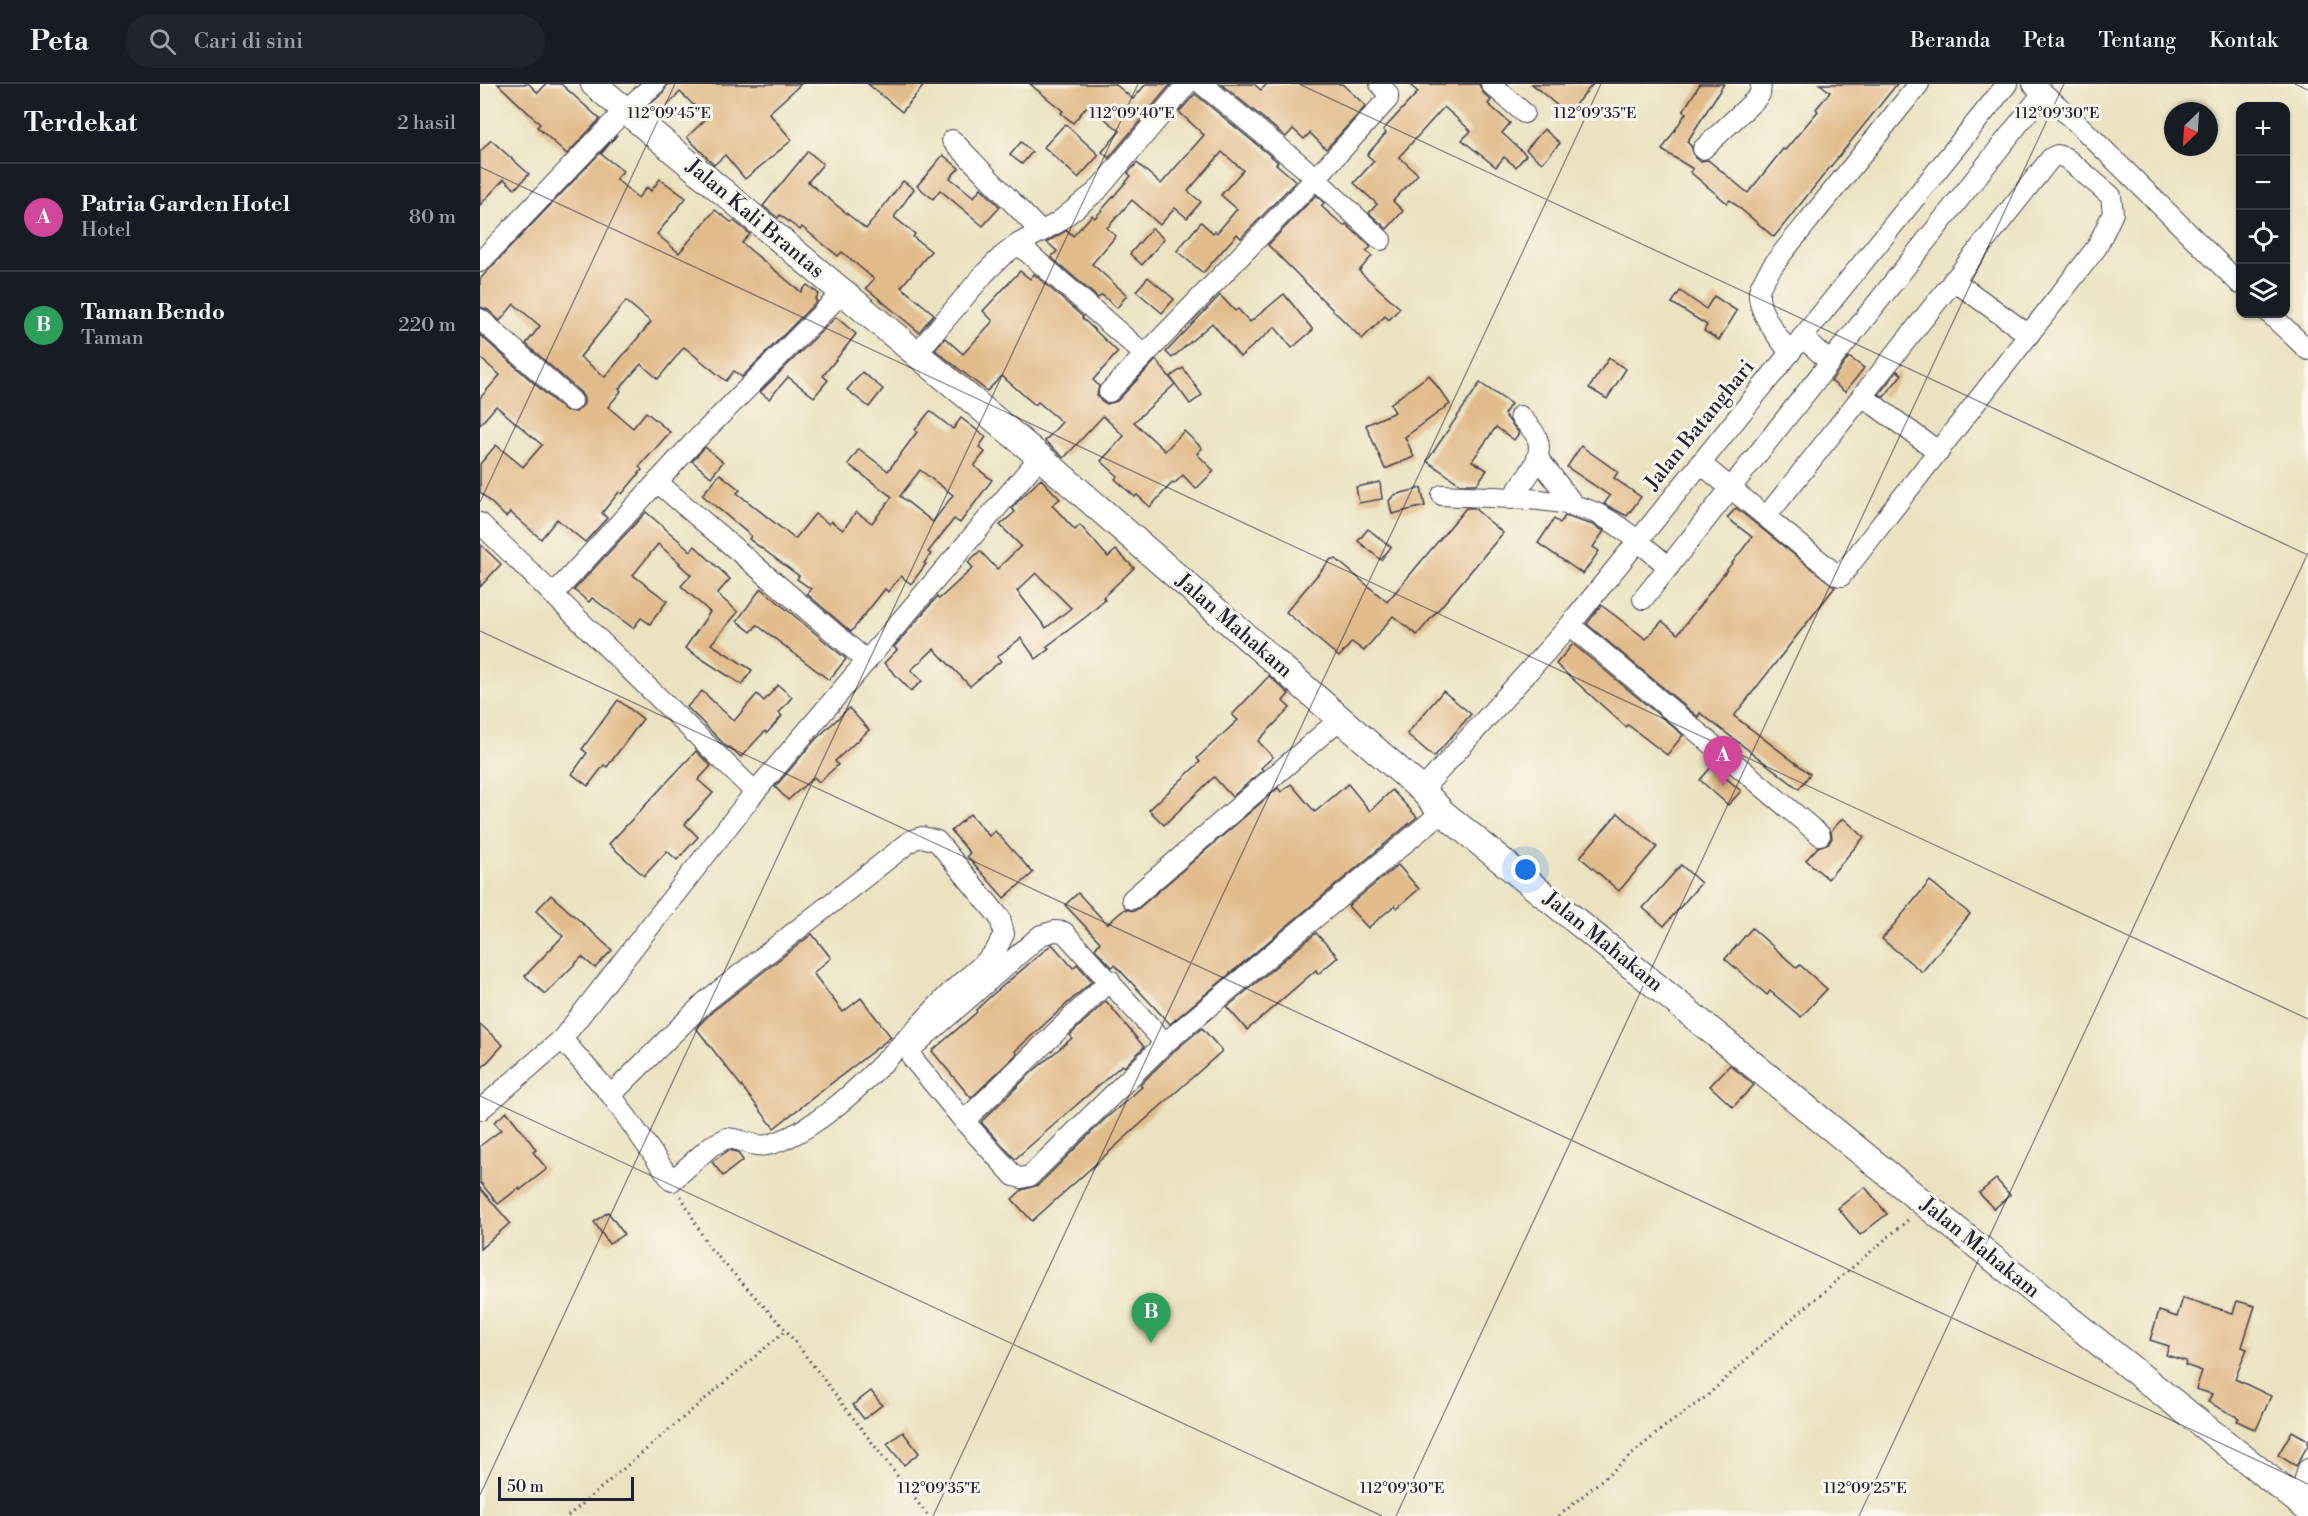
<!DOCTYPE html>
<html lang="id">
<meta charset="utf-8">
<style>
body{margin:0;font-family:"Libre Bodoni",serif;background:#20242c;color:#f1f3f6}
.controls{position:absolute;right:18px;top:18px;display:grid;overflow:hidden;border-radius:12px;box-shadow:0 2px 4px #0004}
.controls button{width:54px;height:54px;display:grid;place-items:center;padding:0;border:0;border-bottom:2px solid #363941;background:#171b24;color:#f1f3f6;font:30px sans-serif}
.compass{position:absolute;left:1684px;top:18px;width:54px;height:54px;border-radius:50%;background:#171b24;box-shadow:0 2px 4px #0004;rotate:205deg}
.scale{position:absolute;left:18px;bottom:15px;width:136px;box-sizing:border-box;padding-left:6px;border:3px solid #22223b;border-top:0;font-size:16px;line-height:21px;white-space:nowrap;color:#22223b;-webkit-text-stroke:4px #fbf7ec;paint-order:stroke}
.you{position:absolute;left:1046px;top:786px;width:21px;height:21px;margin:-15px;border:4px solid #fff;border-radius:50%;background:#1a73e8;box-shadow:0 0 0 9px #1a73e833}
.badge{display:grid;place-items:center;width:39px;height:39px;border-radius:50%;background:#db2777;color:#fff;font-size:20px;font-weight:700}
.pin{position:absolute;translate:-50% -50px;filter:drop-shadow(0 2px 3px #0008)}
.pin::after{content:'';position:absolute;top:32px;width:21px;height:18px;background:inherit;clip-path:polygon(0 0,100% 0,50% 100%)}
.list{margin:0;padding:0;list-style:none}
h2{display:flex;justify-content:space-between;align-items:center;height:78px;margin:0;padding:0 24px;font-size:26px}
h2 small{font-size:20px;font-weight:400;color:#9ea1a6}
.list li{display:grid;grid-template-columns:39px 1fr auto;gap:18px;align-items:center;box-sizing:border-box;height:108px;padding:0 24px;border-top:2px solid #363941}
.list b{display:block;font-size:22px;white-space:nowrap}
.list p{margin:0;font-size:20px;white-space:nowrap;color:#9ea1a6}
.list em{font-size:20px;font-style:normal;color:#9ea1a6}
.icon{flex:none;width:33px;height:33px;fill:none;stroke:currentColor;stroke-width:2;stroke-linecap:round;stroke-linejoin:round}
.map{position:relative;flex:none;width:1828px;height:1432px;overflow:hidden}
header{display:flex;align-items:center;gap:36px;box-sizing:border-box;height:84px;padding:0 30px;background:#171b24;border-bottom:2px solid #363941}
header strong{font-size:28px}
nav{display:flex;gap:33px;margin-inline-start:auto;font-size:21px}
.search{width:420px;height:54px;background:#20242c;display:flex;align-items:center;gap:15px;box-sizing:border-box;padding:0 21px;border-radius:33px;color:#9ea1a6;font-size:22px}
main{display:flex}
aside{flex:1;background:#171b24}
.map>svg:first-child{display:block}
</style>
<header>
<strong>Peta</strong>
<div class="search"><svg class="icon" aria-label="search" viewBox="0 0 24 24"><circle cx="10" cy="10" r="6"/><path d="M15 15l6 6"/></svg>Cari di sini</div>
<nav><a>Beranda</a><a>Peta</a><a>Tentang</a><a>Kontak</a></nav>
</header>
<main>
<aside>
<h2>Terdekat<small>2 hasil</small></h2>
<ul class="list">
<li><span class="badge" style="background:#d1479c">A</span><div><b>Patria Garden Hotel</b><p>Hotel</p></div><em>80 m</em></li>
<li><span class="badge" style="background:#2e9e5b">B</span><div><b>Taman Bendo</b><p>Taman</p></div><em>220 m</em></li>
</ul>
</aside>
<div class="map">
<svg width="1828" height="1432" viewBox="0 0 1828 1432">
<rect width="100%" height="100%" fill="#fbf7ec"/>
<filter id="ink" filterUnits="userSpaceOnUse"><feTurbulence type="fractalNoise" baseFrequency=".0167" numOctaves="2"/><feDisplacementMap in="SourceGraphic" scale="12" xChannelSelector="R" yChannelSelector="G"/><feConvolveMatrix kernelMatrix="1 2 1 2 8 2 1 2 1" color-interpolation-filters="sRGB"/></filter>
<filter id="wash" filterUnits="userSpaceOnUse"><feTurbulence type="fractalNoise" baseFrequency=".008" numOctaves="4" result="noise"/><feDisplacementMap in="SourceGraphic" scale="24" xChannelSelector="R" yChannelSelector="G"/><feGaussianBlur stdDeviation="1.35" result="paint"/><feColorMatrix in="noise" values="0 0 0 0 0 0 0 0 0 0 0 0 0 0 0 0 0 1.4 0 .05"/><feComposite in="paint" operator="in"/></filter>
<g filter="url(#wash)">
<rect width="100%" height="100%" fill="#eae2c0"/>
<g id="blocks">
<!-- building -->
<g fill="#e2bb8b" fill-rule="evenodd">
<path d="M18 0H49L58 9 66 0H81L120 35 87 70 57 43 60 40Z"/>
<path d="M188 0H321L289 29 312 56 265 95 245 71 234 81 207 53 227 34 200 8 177 32 167 23 183 9Z"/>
<path d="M388 0H445L422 28Z"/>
<path d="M550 0H635L653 15 666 0H691L629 74 622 68 640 47 608 21 593 39 581 29 583 27Z"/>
<path d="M741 0H774L781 6 787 0H862L886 22 846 65 830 49 824 55 813 45 806 53Z"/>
<path d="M929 0H999L1003 9 1011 16 1008 20 1030 39 1022 49 1046 71 1036 83 1024 73 1016 83 982 56 991 47 964 23 919 73 938 90 913 117 923 127 907 145 889 129 897 120 874 99 894 77 887 71 906 49 903 46 938 8Z"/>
<path d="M1052 0H1113L1087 30Z"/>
<path d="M1220 0H1244L1207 58 1211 62 1215 74 1220 77 1228 76 1268 109 1303 65 1305 66 1338 27 1336 25 1350 8 1340 0H1417L1294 153 1250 116 1247 119 1210 88 1213 85 1182 66 1206 29 1203 27Z"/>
<path d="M715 10 798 78 796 80 816 97 761 154 757 150 723 189 697 167 721 138 733 149 735 147 737 149 757 125 741 111 763 86 742 68 708 107 721 118 707 134 695 124 680 141 652 116 627 144 636 152 612 180 647 211 637 224 622 211 618 214 571 173 577 167 567 158 587 146 593 152 612 131 615 134 651 92 648 89 657 79 681 100 724 51 699 28Z"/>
<path d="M585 40 619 71 598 94 564 63Z"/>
<path d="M1064 45 1080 59 1062 79 1046 66Z"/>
<path d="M137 51 121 70 143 87 136 95 158 114 167 103 171 107 180 95 206 114 177 150 199 169 235 126 251 138 254 137 270 150 262 159 321 208 327 201 339 210 335 215 337 217 262 293 254 287 246 297 204 263 178 295 161 280 139 305 141 307 128 323 153 344 166 328 190 348 159 383 162 386 142 410 139 408 122 429 127 434 105 458 77 435 61 455 30 428 26 433 0 408V380L16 361 43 383 62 361 16 322 0 341V314L20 291 0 274V251L84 326 96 328 104 320V314L100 308 46 260 60 242 34 220 20 237 8 226 0 223V195ZM146 217 171 238 125 293 100 273Z"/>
<path d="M11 56 49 90 35 105 24 95 0 121V68Z"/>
<path d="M541 58 552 68 542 80 530 71Z"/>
<path d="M328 67 343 80 328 98 386 145 423 97 434 105 414 133 435 150 433 153 451 167 421 203 454 230 439 248 386 204 394 195 362 168 358 172 322 143 320 146 300 131 298 134 283 122Z"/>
<path d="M463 71 479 84 470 94 494 113 501 104 520 123 503 142 460 106 453 115 437 102Z"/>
<path d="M836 111 844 119 841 122 864 142 866 140 891 163 886 167 892 172 879 187 920 224 909 236 905 232 882 255 788 161Z"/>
<path d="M672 144 684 155 662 181 650 170Z"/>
<path d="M540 187 550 195 554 190 603 233 602 234 638 268 613 296 619 302 617 311 621 317 627 320 637 317 676 276 695 300 654 338 685 367 704 347 722 364 717 370 734 387 716 405 703 391 694 400 693 398 670 423 657 411 655 413 635 395 638 392 621 377 644 352 623 332 584 374 565 357 582 338 558 318 555 321 522 292 507 307 455 266 465 254 483 270 513 237 503 227Z"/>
<path d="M668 193 694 215 682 229 656 207Z"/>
<path d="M1200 207 1226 225 1234 212 1257 227 1239 256 1224 247 1227 241 1192 219Z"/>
<path d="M804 210 833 246 812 264 795 243 760 273 732 239 692 274 686 268 740 211 755 227 758 225 770 238Z"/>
<path d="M356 233 376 250 343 292 348 296 334 313 308 293 289 315 280 308Z"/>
<path d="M1369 273 1384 284 1365 308 1351 297Z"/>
<path d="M1129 274 1146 285 1127 315 1109 304Z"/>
<path d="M703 284 722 311 710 320 690 293Z"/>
<path d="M1417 287 1422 290 1404 313 1399 310Z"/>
<path d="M382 288 403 305 389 323 367 306Z"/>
<path d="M949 291 970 320 925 353 934 373 905 385 886 341 915 328 910 320Z"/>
<path d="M1000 299 1031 320 1024 330 1039 349 1034 356 1016 343 992 377 1007 386 997 400H980L947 377Z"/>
<path d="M450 327 473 345 481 334 506 353 499 363 505 368 494 382 512 396 480 439 474 435 448 468 451 470 444 479 446 480 431 500 421 492 408 508 405 505 371 548 327 510 331 505 317 495 319 492 269 455 271 452 222 411 240 390 260 406 257 409 315 455 335 430 349 440 351 437 363 446 376 428 392 439 412 413 368 380 379 365 408 387 437 348 435 346ZM440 386 473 411 453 438 420 412Z"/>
<path d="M1101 362 1138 388 1134 394 1161 413 1147 432 1124 420 1130 412 1087 383Z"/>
<path d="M225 363 243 378 231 393 212 377Z"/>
<path d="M561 395 580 415 572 421 595 446 600 441 628 473 636 466 654 484 623 513 625 516 607 532 566 563 569 565 556 575 541 554 517 573 521 577 490 602 454 565 431 586 442 597 431 607 404 579 417 566 414 563 457 513 459 515 493 484 488 478 500 467 517 485 541 462 520 441 535 428 532 424 539 416ZM556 489 591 524 566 544 537 507Z"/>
<path d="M900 398 902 415 879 419 876 403Z"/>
<path d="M941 404 945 422 912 430 909 417 914 411Z"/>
<path d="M986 424H994L1023 449 937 551 913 532 884 567 872 558 859 573 806 528 851 475H856L907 518Z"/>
<path d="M1256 424 1355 503 1254 632 1330 690 1319 705 1220 629 1218 633 1107 540 1121 521 1166 555 1182 537 1198 550 1272 453 1247 434Z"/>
<path d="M166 428 211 467 215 462 250 495 237 510 258 528 231 560 272 586 262 601 205 564 230 528 201 502 211 491 199 480 200 479 178 460 153 491 187 517 170 540 161 534 153 544 112 514 109 518 94 506Z"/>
<path d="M1085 432 1113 441 1124 447 1113 463 1119 467 1103 490 1058 459 1074 435 1080 439Z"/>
<path d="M888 445 911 463 901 476 878 457Z"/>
<path d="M0 460 21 480 0 503Z"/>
<path d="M281 504 366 575 349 596 277 541 271 548 257 537Z"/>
<path d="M1093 560 1203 651 1187 671 1148 641 1146 643 1076 580Z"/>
<path d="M789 592 809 610 803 617 810 624 778 657 793 673 781 684 783 686 752 713 734 693 684 741 669 726 720 678 717 674 758 636 752 631Z"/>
<path d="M298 601 312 613 299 629 302 632 287 649 285 647 261 673 249 663 248 664 207 623 222 607 254 637 277 610 284 617Z"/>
<path d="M963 607 991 630 954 673 927 650Z"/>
<path d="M138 616 163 635 127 683 124 681 108 702 92 690 107 669 102 665Z"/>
<path d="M369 624 389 646 355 677 358 681 339 698 334 693 308 716 295 703 336 655Z"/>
<path d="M216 667 231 682 218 696 233 709 205 740 218 753 197 776 187 767 164 792 129 760Z"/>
<path d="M1232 682 1261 707 1248 721 1220 696Z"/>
<path d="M811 700 835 728 868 700 890 727 912 706 937 733 690 940 635 881 632 883 615 865 620 858 585 821 598 809 627 840 645 825 654 827 659 824 798 704 801 708Z"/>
<path d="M1138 729 1177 763 1139 807 1100 773Z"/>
<path d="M490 730 509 752 515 747 553 789 524 814 487 772 490 769 471 747Z"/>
<path d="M1363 734 1384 753 1348 795 1326 776 1338 763 1349 759 1352 754 1351 747Z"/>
<path d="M918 781 939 805 917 824 915 821 888 844 868 822Z"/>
<path d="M1201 781 1221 799 1184 842 1163 824Z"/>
<path d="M1450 797 1490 830 1442 888 1402 855Z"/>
<path d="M71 811 132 866 115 884 102 873 65 910 45 892 83 852 56 827Z"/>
<path d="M1272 844 1317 884 1320 881 1347 905 1321 933 1290 907 1287 911 1245 875Z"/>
<path d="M836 849 858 873 838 890 836 886 767 946 747 923Z"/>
<path d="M332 850 351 874 333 889 363 928 381 914 411 953 294 1044 216 944 233 927Z"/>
<path d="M572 860 593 884 597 880 612 897 535 967 537 970 491 1014 452 967 497 928 496 926 511 912Z"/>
<path d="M626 917 664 963 644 983 642 981 535 1075 501 1038 552 988 592 954 590 951Z"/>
<path d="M0 940 23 961 0 986Z"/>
<path d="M722 944 742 967 552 1137 532 1115 542 1106 558 1101 624 1036 662 1003 660 1001 693 968Z"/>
<path d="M1250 981 1274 1001 1253 1023 1230 1002Z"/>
<path d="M27 1028 49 1056 56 1066 53 1068 67 1085 40 1106 39 1104 18 1120 0 1098V1062L21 1046 14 1038Z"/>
<path d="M249 1066 257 1068 263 1076 243 1092 232 1078Z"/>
<path d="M1516 1095 1530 1111 1514 1125 1499 1109Z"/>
<path d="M1385 1103 1407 1130 1380 1151 1358 1124Z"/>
<path d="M0 1104 30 1139 0 1165Z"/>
<path d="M128 1128 144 1150 129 1160 114 1138Z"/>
<path d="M1703 1214 1753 1229 1757 1217 1775 1222 1762 1263 1767 1265 1755 1295 1791 1312 1776 1346 1757 1337 1759 1334 1728 1318 1732 1310 1716 1305 1722 1287 1705 1281 1706 1277 1686 1271 1689 1262 1670 1256 1679 1227 1697 1233Z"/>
<path d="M391 1307 402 1321 384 1335 373 1321Z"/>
<path d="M1812 1347 1828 1356V1361L1816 1382 1798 1371Z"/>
<path d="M423 1348 439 1369 424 1381 407 1360Z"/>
</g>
</g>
</g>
<g filter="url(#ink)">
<use href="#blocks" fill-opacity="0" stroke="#403f4f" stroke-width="1.5"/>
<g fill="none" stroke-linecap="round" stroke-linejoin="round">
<defs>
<g id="minor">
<path d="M722 0 822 82 901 156"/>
<path d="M1011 0 1044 29"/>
<path d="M1553 0 1597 39 1760 200"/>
<path d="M472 56 561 148"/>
<path d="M1223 65 1276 15 1280 10 1281 0"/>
<path d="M538 160 664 270"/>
<path d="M0 178 145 26 175 0"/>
<path d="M1473 196 1549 251"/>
<path d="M1790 230 1828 266"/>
<path d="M0 235 92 317"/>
<path d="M1322 253 1350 278"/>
<path d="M437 269 504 190 521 173 538 160 577 139 617 107 707 0"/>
<path d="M1310 269C1299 254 1277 228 1279 208 1282 190 1317 152 1329 136 1366 91 1402 45 1439 0"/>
<path d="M629 308 835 95 908 15V10L900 0"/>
<path d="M1382 312 1459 368"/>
<path d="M1058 374 1095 422"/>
<path d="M1220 379 1357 491 1361 492 1617 163 1633 129 1631 112 1586 74 1577 71 1571 74 1286 433"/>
<path d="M177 398 387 577"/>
<path d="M962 411C1006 414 1079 411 1118 430 1144 443 1167 465 1189 483"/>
<path d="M1031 415C1042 399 1066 374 1057 354 1054 346 1045 338 1040 332"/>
<path d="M0 439 275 708"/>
<path d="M73 511 212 360 363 208"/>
<path d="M1163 515 1563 9"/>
<path d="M1090 541 1340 751"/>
<path d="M942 706 1090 541 1527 0"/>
<path d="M652 815 860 635"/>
<path d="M82 955 131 1011 192 1097 231 1062 247 1054C262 1055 275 1065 291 1060 353 1042 424 956 469 910 481 897 508 879 516 866 519 861 521 855 524 850L520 834 457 757 442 753 432 756 225 918 131 1011"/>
<path d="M685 959 584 848 575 847 561 851 434 962 431 967 433 975 484 1037 534 1092 541 1094 550 1092 685 959 962 728"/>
<path d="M0 1026 82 955 275 708 560 373"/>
<path d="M484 1037 630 896"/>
<path d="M1819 1417 1828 1385"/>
</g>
<path id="major" d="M114 0 560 373 942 706 962 728 1446 1121 1828 1425"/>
</defs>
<!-- minor casing -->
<use href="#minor" stroke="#403f4f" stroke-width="22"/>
<!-- major casing -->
<use href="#major" stroke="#403f4f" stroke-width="28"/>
<!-- path -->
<g stroke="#403f4f" stroke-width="3" stroke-dasharray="1.5 4.5" stroke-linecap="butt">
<path d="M201 1112 228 1162 306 1246 448 1432"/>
<path d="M88 1432 306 1246"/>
<path d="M1079 1432 1183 1344 1227 1312 1286 1257 1428 1136"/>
</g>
<!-- minor -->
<use href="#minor" stroke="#fff" stroke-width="20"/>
<!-- major -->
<use href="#major" stroke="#fff" stroke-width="26"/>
</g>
</g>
<!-- ticks -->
<path fill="none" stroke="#22223b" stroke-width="1.5" stroke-opacity="0.45" d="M819 0 1828 471M1815 0 1828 6M0 83 1828 935M0 418 195 0M0 547 1828 1400M0 1012 902 1432M0 1411 658 0M453 1432 1121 0M916 1432 1584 0M1379 1432 1828 469"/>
<g text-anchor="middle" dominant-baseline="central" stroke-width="6" stroke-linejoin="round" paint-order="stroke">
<!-- street labels -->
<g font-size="21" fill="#22223b" stroke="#fbf7ec">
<text transform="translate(275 135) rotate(40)">Jalan Kali Brantas</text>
<text transform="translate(1220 341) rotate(-51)">Jalan Batanghari</text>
<text transform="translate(754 542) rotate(41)">Jalan Mahakam</text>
<text transform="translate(1123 858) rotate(39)">Jalan Mahakam</text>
<text transform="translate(1500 1164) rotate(39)">Jalan Mahakam</text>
</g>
</g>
<g font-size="15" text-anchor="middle" fill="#22223b" stroke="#fbf7ec" stroke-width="6" stroke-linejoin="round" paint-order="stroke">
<text x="189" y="34">112°09'45"E</text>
<text x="652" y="34">112°09'40"E</text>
<text x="1115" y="34">112°09'35"E</text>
<text x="1577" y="34">112°09'30"E</text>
<text x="459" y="1409">112°09'35"E</text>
<text x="922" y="1409">112°09'30"E</text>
<text x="1385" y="1409">112°09'25"E</text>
</g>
</svg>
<div class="controls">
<button>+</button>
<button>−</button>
<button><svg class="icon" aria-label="locate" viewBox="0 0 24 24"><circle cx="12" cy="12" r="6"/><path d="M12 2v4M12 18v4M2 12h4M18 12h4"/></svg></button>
<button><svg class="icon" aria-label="layers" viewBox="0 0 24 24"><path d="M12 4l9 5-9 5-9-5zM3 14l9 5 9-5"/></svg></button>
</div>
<svg class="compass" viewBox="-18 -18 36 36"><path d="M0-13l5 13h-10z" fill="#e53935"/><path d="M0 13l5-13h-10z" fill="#9ea1a6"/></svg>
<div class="scale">50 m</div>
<div class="you"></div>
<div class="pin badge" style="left:1243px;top:702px;background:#d1479c">A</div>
<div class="pin badge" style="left:671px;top:1259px;background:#2e9e5b">B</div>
</div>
</main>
